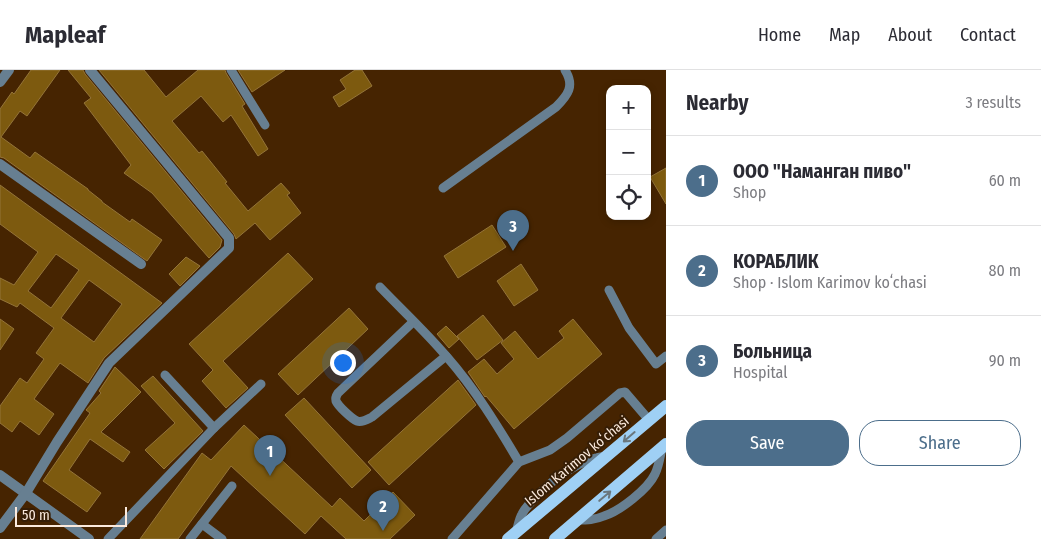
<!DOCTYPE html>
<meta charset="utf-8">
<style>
body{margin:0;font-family:"Fira Sans Condensed",sans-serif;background:#f7f7f7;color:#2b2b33}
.controls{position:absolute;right:15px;top:15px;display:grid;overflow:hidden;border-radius:10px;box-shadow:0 2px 8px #0003}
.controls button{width:45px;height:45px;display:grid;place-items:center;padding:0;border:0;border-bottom:1px solid #e1e1e2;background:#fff;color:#2b2b33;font:25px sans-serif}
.scale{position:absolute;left:15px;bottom:12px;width:112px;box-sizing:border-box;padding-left:5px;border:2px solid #fbeadd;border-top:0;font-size:14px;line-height:18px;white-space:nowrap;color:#fbeadd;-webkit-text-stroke:4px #361e06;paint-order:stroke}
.you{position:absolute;left:342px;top:292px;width:18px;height:18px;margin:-12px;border:4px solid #fff;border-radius:50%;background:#1a73e8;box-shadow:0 0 0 8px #1a73e833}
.badge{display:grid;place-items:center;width:32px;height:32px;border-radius:50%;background:#4c6e8b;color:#fff;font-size:16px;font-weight:700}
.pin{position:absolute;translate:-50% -41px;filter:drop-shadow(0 1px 2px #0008)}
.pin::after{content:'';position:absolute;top:26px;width:18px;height:15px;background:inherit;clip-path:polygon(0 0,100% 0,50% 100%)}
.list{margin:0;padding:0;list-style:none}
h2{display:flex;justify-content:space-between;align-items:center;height:65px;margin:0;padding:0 20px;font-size:21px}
h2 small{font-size:16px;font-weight:400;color:#7c7c81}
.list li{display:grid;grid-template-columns:32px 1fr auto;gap:15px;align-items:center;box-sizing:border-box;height:90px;padding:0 20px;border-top:1px solid #e1e1e2}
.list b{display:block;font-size:19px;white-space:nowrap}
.list p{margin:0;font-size:16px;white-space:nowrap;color:#7c7c81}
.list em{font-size:16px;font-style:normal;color:#7c7c81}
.actions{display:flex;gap:10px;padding:15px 20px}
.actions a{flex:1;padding:11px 0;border:1px solid #4c6e8b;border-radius:20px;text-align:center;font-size:18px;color:#4c6e8b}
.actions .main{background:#4c6e8b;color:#fff}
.icon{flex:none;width:28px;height:28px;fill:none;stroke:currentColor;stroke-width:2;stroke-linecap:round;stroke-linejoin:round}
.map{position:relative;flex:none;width:666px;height:469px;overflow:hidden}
header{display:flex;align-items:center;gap:30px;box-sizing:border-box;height:70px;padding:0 25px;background:#fff;border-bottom:1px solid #e1e1e2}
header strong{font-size:24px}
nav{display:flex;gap:28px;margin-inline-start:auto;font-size:18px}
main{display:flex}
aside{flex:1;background:#fff}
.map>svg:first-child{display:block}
</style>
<header>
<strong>Mapleaf</strong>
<nav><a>Home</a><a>Map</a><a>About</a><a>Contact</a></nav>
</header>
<main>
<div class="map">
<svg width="666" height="469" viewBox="0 0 666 469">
<rect width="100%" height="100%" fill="#462401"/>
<!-- building -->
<g fill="#7d5a0f" stroke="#947439" fill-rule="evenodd">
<path d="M31 0H60L27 46 20 41 1 67 30 88 35 82 88 119V120L102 131V132L130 152 132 149 162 170 147 191 4 88 0 87V39L12 22 14 24Z"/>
<path d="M68 0H83L85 4 222 170 220 177 209 188 152 123 124 103 131 95 84 33 91 28Z"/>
<path d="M99 0H144L166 27 198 0H225L226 3 245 34 242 36 268 79 258 86 231 45 223 52 201 26 172 51 199 83 202 81 227 112 225 113 248 141 281 113 290 123 287 125 301 143 270 170 255 153 236 169 234 164Z"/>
<path d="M238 0H285L252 22Z"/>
<path d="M355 0H362L372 16 339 37 333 27 346 19 340 10Z"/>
<path d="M666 98V134L650 107Z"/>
<path d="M0 115 162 233 104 288 88 313 60 293 34 329 54 344 39 365 20 351 12 362 0 353V336L20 308 27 313 44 289 36 283 54 258 20 233 17 237 0 229V208L14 215 38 182 0 154ZM56 184 79 200 51 238 28 221ZM89 210 122 234 94 272 61 248Z"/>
<path d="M492 155 506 177 458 208 444 186Z"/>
<path d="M288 183 313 209 223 291 248 318 226 338 202 311 213 300 189 274Z"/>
<path d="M186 187 200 196 180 216 169 204Z"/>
<path d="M521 194 538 220 514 236 497 211Z"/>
<path d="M349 238 368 259 298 325 278 304Z"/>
<path d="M483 245 503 270 477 290 457 266Z"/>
<path d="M0 249 14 259 0 280Z"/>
<path d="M573 249 602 284 514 359 486 326 485 327 468 302 484 289 497 304 514 289 501 273 515 261 538 289 564 268 559 261Z"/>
<path d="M446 256 459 269 449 278 437 264Z"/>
<path d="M115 297 141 322 101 362 130 382 123 392 90 369 69 400 101 423 87 442 43 411 90 343 86 340 101 323 99 321Z"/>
<path d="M153 306 203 361 164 399 145 380 175 353 141 316Z"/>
<path d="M458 310 476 335 389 415 368 392Z"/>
<path d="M304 328 371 400 352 418 285 345Z"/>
<path d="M244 355 332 437 340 428 364 451 393 422 415 445 390 469H346L321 446 305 464 231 396 178 469H140L202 383 211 390Z"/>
</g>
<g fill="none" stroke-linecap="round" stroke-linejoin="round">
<!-- lane -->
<g stroke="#677f91" stroke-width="9">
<path d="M231 0 265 55"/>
<path d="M443 118 556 37C568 25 575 16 565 0"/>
<path d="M380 217C402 240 426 262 447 287 475 319 497 355 519 392"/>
<path d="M609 220 629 258 656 294 666 286"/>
<path d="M413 252 338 323C336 326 335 327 336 331 338 336 352 349 357 351 362 353 368 349 372 347L446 286"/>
<path d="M214 358 261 314"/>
<path d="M577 450C587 450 595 450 604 446 620 441 648 419 655 404 659 396 660 387 662 378"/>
<path d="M202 454 222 469"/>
<path d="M516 462C518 456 519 449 522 444 525 438 530 433 534 429 554 408 578 390 606 386"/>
<path d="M108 469 214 358 165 305"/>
<path d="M190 469 232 416"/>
<path d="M452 469 519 392 550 380 567 368 620 323 625 322 649 350"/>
<path d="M656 469 666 460"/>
</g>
<!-- street -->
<g stroke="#677f91" stroke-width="10">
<path d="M0 12 9 0"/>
<path d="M0 94 141 194"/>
<path d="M0 405 89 469"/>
<path d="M0 458 26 423 57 372 109 293 229 178V168L90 0"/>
</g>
<!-- primary -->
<g stroke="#9fd0f5" stroke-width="12">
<path d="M508 469 666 336"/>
<path d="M555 469 666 374"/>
</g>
</g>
<!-- one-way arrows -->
<defs><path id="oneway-shaft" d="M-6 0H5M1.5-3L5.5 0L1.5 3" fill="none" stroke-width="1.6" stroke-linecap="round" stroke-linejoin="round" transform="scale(1.25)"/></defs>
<g stroke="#6a777e">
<use href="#oneway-shaft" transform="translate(629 367) rotate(139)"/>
<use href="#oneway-shaft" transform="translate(605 426) rotate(-40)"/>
</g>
<g text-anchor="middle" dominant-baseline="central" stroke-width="4" stroke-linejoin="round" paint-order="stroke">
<!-- street labels -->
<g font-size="14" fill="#fbeadd" stroke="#361e06">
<text transform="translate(577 391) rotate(-40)">Islom Karimov koʻchasi</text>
</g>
</g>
</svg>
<div class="controls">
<button>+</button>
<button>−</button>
<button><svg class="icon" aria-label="locate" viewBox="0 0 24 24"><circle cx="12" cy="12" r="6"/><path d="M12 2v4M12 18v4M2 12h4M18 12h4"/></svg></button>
</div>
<div class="scale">50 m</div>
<div class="you"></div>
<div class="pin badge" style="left:270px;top:406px">1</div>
<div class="pin badge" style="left:383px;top:461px">2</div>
<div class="pin badge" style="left:513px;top:181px">3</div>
</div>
<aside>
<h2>Nearby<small>3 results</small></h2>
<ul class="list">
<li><span class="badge">1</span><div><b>ООО &quot;Наманган пиво&quot;</b><p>Shop</p></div><em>60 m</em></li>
<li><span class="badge">2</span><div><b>КОРАБЛИК</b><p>Shop · Islom Karimov koʻchasi</p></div><em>80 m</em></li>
<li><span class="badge">3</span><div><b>Больница</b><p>Hospital</p></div><em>90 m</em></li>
</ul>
<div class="actions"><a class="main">Save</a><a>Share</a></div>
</aside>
</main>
